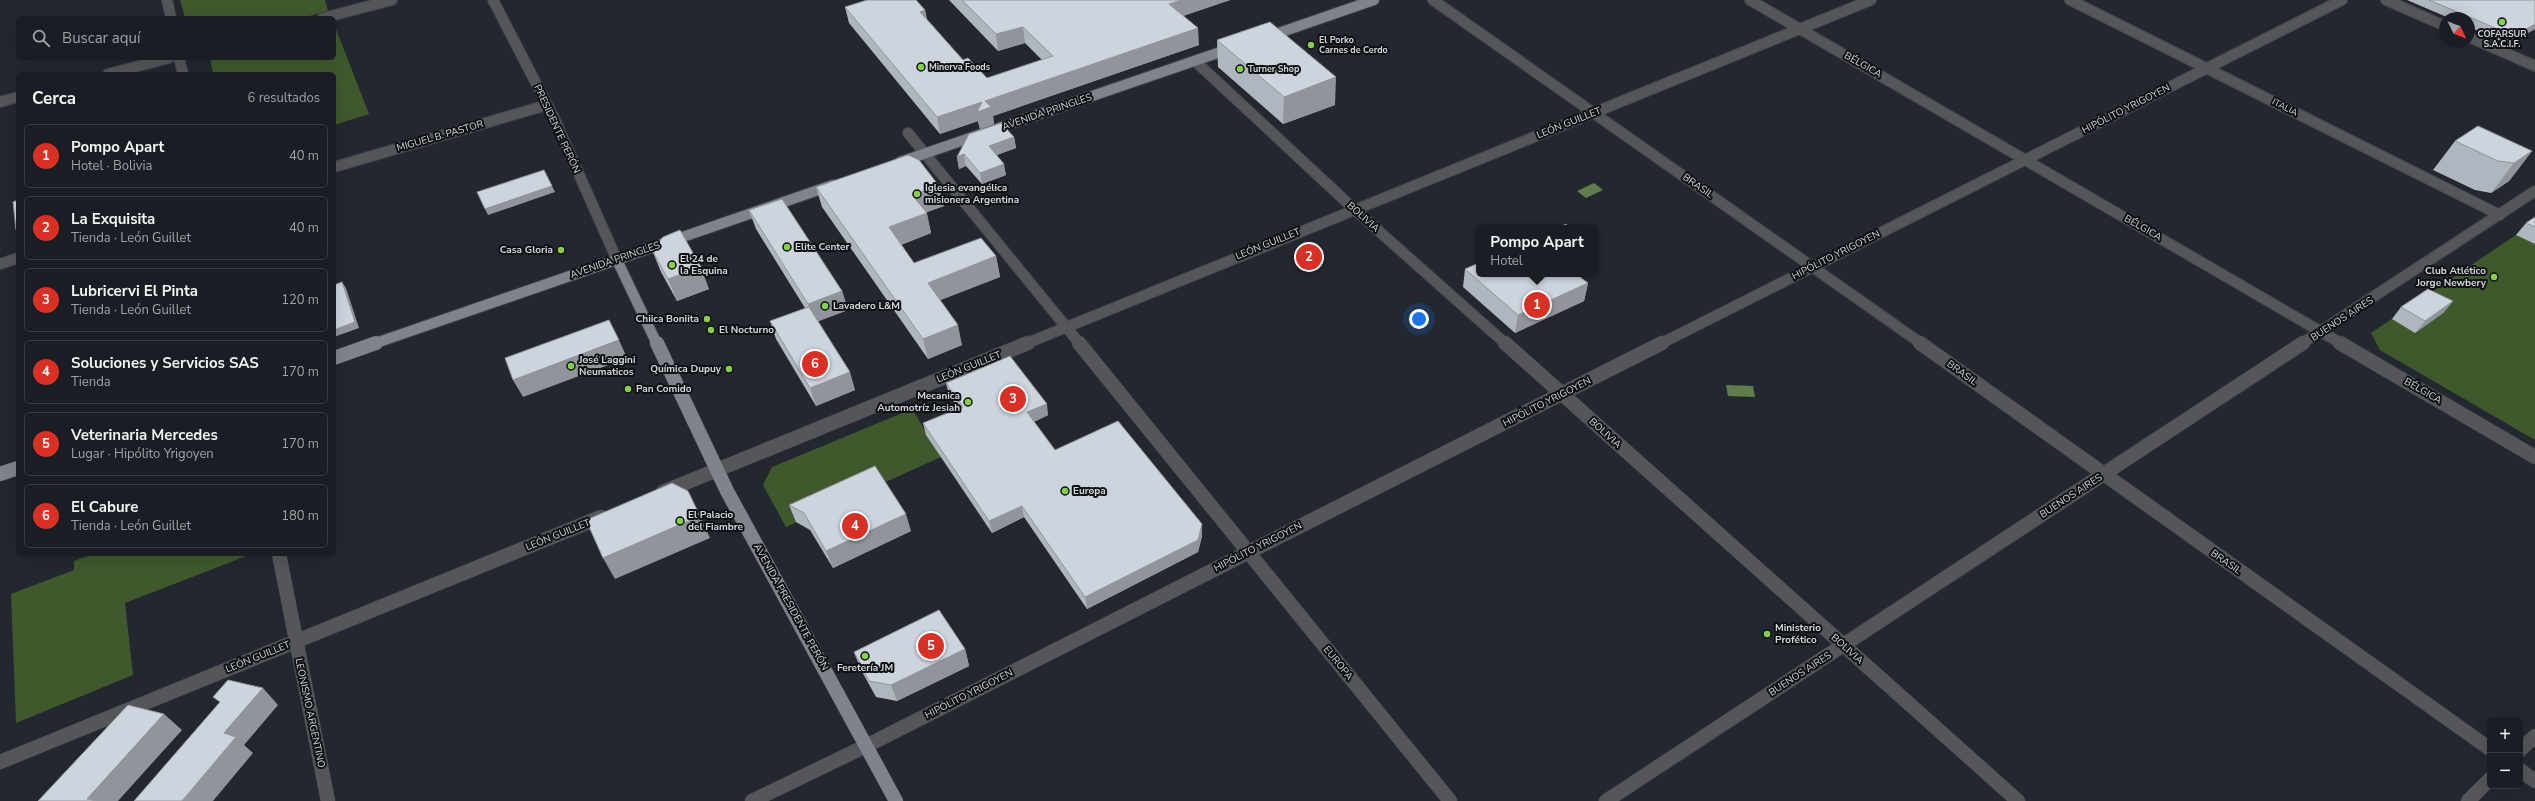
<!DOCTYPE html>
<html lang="es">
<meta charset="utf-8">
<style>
body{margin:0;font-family:"Nunito Sans",sans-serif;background:#23262b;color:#f1f3f6}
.controls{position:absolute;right:12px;bottom:12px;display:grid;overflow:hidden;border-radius:6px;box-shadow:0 4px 16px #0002}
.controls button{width:36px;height:36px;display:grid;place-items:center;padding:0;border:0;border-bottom:1px solid #383b41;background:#1a1d23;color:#f1f3f6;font:20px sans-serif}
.compass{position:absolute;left:2439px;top:12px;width:36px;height:36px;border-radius:50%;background:#1a1d23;box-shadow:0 4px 16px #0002;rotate:133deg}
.you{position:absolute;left:1419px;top:319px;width:14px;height:14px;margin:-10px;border:3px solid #fff;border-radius:50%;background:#1a73e8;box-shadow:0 0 0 6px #1a73e833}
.badge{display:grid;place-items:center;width:26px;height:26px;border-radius:50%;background:#d93025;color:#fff;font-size:13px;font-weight:700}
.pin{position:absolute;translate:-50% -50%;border:2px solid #fff;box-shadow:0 1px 4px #0006}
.popup{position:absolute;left:1476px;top:225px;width:122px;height:52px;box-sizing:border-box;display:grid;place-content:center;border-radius:6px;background:#1a1d23;filter:drop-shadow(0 1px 3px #0005);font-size:13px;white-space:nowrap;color:#9fa2a6}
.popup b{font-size:15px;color:#f1f3f6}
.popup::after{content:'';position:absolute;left:50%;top:100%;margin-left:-8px;border:8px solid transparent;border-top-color:#1a1d23}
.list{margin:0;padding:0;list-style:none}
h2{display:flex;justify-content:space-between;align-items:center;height:52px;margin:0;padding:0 16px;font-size:17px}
h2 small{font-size:13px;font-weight:400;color:#9fa2a6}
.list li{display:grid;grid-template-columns:26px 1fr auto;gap:12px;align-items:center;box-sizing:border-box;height:64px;margin:0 8px 8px;padding:0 8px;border:1px solid #383b41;border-radius:6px}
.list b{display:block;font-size:15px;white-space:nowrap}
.list p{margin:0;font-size:13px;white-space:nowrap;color:#9fa2a6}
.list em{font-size:13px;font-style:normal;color:#9fa2a6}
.icon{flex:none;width:22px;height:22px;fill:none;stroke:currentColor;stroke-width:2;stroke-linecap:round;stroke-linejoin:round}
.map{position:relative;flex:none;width:2535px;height:801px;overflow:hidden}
.search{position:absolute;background:#1a1d23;box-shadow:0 4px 16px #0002;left:16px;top:16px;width:320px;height:44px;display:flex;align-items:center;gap:10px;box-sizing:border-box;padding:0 14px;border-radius:6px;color:#9fa2a6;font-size:15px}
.panel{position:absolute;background:#1a1d23;box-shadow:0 4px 16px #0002;left:16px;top:72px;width:320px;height:484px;border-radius:6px}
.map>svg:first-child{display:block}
</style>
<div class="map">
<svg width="2535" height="801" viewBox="0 0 2535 801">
<rect width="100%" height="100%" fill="#23272f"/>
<!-- green -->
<g fill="#3f592d">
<path d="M180 0H325L328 11 302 18H185Z"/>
<path d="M334 24 369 114 334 125V74H213L210 58H334Z"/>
<path d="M2535 222V440L2380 350 2371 333Z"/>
<path d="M912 409 941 457 786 527 763 485 772 467Z"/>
<path d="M93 554 249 555 125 603 133 675 16 723 11 594 74 570V561Z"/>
</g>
<!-- water -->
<g fill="#607d4c">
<path d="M1594 183 1603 190 1586 198 1577 191Z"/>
<path d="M1726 385 1753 386 1755 397 1728 396Z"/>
</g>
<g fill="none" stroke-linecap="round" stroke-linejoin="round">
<defs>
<g id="minor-far1">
<path d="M167 0 171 18"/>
<path d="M493 0 554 118 617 260"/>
<path d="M1433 0 1922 344"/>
<path d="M1750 0 2342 344"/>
<path d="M2070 0 2500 215"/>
<path d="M2386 0 2445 26"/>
<path d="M323 18 392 0"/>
<path d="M2469 37 2535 66"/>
<path d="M179 58 183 74"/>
<path d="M1195 61 1354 209 1506 344"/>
<path d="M108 74 169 58"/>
<path d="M0 102 18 97"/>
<path d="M908 133 1080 344"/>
<path d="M334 167 547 105"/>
<path d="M0 264 18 258"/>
<path d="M1025 344 1871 0"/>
<path d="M1660 344 2342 0"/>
<path d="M2301 344 2535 191"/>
</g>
<g id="minor">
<path d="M1079 343 1450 801"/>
<path d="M1505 343 2018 801"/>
<path d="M1920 343 2490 749"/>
<path d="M2340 343 2535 457"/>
<path d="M663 492 1028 343"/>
<path d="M279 554 328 801"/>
<path d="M2520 750 2535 736"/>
<path d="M0 762 601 517"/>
<path d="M2520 770 2535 781"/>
<path d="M752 801 868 745 1662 343"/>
<path d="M1606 801 2303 343"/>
<path d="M2468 801 2490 779"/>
</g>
<g id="major-far1">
<path d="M1267 37 1374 0"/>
<path d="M900 162 1232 48"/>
<path d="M617 260 657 344"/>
<path d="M373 344 833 185"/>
</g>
<g id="major">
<path d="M657 343 727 491 896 801"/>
<path d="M334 358 376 343"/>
<path d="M0 474 18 468"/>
</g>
</defs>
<!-- minor-far1 casing -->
<use href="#minor-far1" stroke="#3f434b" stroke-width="12"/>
<!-- minor casing -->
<use href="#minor" stroke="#3f434b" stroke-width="15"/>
<!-- major-far1 casing -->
<use href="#major-far1" stroke="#3f434b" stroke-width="12"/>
<!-- major casing -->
<use href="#major" stroke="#3f434b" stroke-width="15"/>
<!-- minor-far1 -->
<use href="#minor-far1" stroke="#54565a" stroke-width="10"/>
<!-- minor -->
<use href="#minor" stroke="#54565a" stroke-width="14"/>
<!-- major-far1 -->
<use href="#major-far1" stroke="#7f848c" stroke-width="10"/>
<!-- major -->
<use href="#major" stroke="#7f848c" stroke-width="14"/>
</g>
<!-- wall -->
<g fill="#b0b6bf">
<path d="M949 0H1230L1183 16 1199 45 993 116 994 124 980 129 978 121 940 134 849 23 845 7 925 10 927 19 963 60 987 78 1042 60 1025 43 998 51Z"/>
<path d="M2407 0H2535V29L2508 44 2469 27V18H2449Z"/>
<path d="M1217 40 1335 105 1283 124 1218 67Z"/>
<path d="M1014 137 1016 148 997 155 1006 175 982 184 966 166 959 169 957 157Z"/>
<path d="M2455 141 2532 151 2509 181 2491 193 2475 190 2433 170Z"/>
<path d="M939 186 944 206 926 212 931 233 901 245 914 263 996 256 1000 277 940 300 962 345 928 359 822 207 816 187Z"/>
<path d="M749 210 842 291 848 310 818 321 855 390 816 406 776 339 770 321 805 308 756 229Z"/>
<path d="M2535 217V244L2516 235 2526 223Z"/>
<path d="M652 250 709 289 677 301 661 272Z"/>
<path d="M1465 269 1588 283 1584 301 1515 333 1463 287Z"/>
<path d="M2453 301 2443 313 2415 333 2392 319 2401 307Z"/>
<path d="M946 383 1048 415 1034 422 1055 450 1202 524V536L1198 552 1087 609 1024 517 992 533 926 435 923 423 958 408 949 395Z"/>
<path d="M789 505 911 531 833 568 810 530 796 522Z"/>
<path d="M965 649 969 666 897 701 876 697 860 668 854 652Z"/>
</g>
<!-- shaded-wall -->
<g fill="#90949b">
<path d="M1181 0H1230L1170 20 1169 4Z"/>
<path d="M925 10 928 27 920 12Z"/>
<path d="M2535 24V29L2508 44 2514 36Z"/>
<path d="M1023 27 1025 43 998 51 996 34Z"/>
<path d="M1198 28 1199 45 993 116 994 124 980 129 978 121 940 134 937 117Z"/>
<path d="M1336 77 1335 105 1283 124 1284 97Z"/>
<path d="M1014 137 1016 148 991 157 989 146Z"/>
<path d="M2532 151 2509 181 2491 193 2514 163Z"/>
<path d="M964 154 966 166 959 169 957 157Z"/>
<path d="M1004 164 1006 175 982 184 980 173Z"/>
<path d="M552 186 555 192 488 215 485 209Z"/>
<path d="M939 186 944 206 917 216 912 195Z"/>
<path d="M927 213 931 233 894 247 889 227Z"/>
<path d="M996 256 1000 277 933 303 928 283Z"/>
<path d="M701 267 709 289 677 301 668 279Z"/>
<path d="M342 282 346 288 359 328 334 337V330Z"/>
<path d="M1588 283 1584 301 1515 333 1518 315Z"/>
<path d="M842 291 848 310 814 323 808 304Z"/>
<path d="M2453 301 2443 313 2415 333 2425 321Z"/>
<path d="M958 325 962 345 928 359 923 339Z"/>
<path d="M619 340 627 358 523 397 513 380Z"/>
<path d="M850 372 855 390 816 406 810 388Z"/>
<path d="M1047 404 1048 415 1029 424 1027 412Z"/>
<path d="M1022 506 1024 517 992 533 989 521Z"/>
<path d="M906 514 911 531 833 568 826 551Z"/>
<path d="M700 516 710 538 615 579 603 558Z"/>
<path d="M1202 524V536L1198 552 1087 609 1085 597Z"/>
<path d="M965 649 969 666 897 701 891 685Z"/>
<path d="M263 688 278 705 244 745 253 753 213 801H182L224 733Z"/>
<path d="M164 714 182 730 118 801H90L87 799Z"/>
</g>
<!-- building -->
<g fill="#cdd4de" stroke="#90949b">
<path d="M867 0H916L925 10 920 12 963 60 968 58 987 78 1053 56 1023 27 996 34 962 0H1181L1169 4 1198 28 985 101 991 107 977 112 982 102 937 117 845 7Z"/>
<path d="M2429 0H2535V24L2514 36Z"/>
<path d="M1270 22 1336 77 1284 97 1217 40Z"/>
<path d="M1001 123 1014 137 989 146 1004 164 980 173 964 154 957 157 969 134Z"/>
<path d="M2478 126 2532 151 2514 163 2498 161 2455 141Z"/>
<path d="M908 155 919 160 939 186 912 195 927 213 889 227 914 263 981 238 996 256 928 283 958 325 923 339 816 187Z"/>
<path d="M544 170 552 186 485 209 477 192Z"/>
<path d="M782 199 842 291 808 304 749 210Z"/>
<path d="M18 200V229L16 230 13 202Z"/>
<path d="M2535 217V227L2526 223Z"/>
<path d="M1566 224 1570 228H1558Z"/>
<path d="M680 230 701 267 668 279 652 250 663 237Z"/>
<path d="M1479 263V274H1576L1588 283 1518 315 1465 269Z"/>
<path d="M342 282 355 322 334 330V285Z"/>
<path d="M2428 289 2453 301 2425 321 2401 307Z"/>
<path d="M809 307 850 372 810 388 770 321Z"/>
<path d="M609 320 619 340 513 380 505 358Z"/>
<path d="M1010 356 1047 404 1027 412 1055 450 1118 421 1202 524 1198 540 1085 597 1022 506 989 521 923 423 963 407 946 383Z"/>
<path d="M875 466 906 514 826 551 804 513 789 505Z"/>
<path d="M672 483 688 491 700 516 603 558 586 520Z"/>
<path d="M939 610 965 649 891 685 869 681 854 652Z"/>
<path d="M228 680 263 688 224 733 236 737 182 801H134L220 702 213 697Z"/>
<path d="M128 705 164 714 87 799 97 801H38Z"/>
</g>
<!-- markers -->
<g fill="#87cf4a" stroke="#0e1013" stroke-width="1.5">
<circle cx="2502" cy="22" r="4"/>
<circle cx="1311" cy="45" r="4"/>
<circle cx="921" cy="67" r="4"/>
<circle cx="1240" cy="69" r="4"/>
<circle cx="917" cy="194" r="4"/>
<circle cx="787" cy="247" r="4"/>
<circle cx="561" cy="250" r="4"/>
<circle cx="672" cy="265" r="4"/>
<circle cx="2494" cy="277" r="4"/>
<circle cx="825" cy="306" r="4"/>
<circle cx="707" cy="319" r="4"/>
<circle cx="711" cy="330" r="4"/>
<circle cx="571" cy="366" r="4"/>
<circle cx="729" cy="369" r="4"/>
<circle cx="628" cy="389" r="4"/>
<circle cx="968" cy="402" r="4"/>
<circle cx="1065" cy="491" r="4"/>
<circle cx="680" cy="521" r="4"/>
<circle cx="1767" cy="634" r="4"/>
<circle cx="865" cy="656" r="4"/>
</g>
<g text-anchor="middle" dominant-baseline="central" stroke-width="4" stroke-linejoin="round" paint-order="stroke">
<!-- far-poi labels -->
<g font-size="9" font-weight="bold" fill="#d4d7dd" stroke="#0e1013" text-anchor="start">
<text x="2502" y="34" text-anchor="middle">COFARSUR<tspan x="2502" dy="10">S.A.C.I.F.</tspan></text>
<text x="1319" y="40">El Porko<tspan x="1319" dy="10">Carnes de Cerdo</tspan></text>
<text x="929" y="67">Minerva Foods</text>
<text x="1248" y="69">Turner Shop</text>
</g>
<!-- far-street labels -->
<g font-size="9" fill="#d4d7dd" stroke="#0e1013">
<text transform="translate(2285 107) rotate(27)">ITALIA</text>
</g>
<!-- street labels -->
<g font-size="10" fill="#d4d7dd" stroke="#0e1013">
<text transform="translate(1863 65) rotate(30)">BÉLGICA</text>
<text transform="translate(2126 109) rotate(-27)">HIPÓLITO YRIGOYEN</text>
<text transform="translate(1047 112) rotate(-19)">AVENIDA PRINGLES</text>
<text transform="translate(1569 123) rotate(-22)">LEÓN GUILLET</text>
<text transform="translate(557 129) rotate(65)">PRESIDENTE PERÓN</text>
<text transform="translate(440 136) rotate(-16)">MIGUEL B. PASTOR</text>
<text transform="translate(1698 186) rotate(35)">BRASIL</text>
<text transform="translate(1363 217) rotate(42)">BOLIVIA</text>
<text transform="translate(2143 228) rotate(30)">BÉLGICA</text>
<text transform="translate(1268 244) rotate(-22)">LEÓN GUILLET</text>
<text transform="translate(1836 255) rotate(-27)">HIPÓLITO YRIGOYEN</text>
<text transform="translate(615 260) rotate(-19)">AVENIDA PRINGLES</text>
<text transform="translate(2342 319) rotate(-33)">BUENOS AIRES</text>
<text transform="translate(969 367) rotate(-22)">LEÓN GUILLET</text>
<text transform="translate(1962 373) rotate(36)">BRASIL</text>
<text transform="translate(2423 391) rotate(30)">BÉLGICA</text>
<text transform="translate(1547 402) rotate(-27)">HIPÓLITO YRIGOYEN</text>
<text transform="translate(1605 433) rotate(42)">BOLIVIA</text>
<text transform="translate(2071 496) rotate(-33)">BUENOS AIRES</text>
<text transform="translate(558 535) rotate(-22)">LEÓN GUILLET</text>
<text transform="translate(1258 547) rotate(-27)">HIPÓLITO YRIGOYEN</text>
<text transform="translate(2226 562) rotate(35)">BRASIL</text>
<text transform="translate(791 607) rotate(61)">AVENIDA PRESIDENTE PERÓN</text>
<text transform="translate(1847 649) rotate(42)">BOLIVIA</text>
<text transform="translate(258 657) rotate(-22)">LEÓN GUILLET</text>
<text transform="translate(1338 663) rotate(51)">EUROPA</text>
<text transform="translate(1800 674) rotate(-33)">BUENOS AIRES</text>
<text transform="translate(969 694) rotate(-27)">HIPÓLITO YRIGOYEN</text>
<text transform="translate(310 713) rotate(78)">LEONISMO ARGENTINO</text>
</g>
<!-- poi labels -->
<g font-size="10" font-weight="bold" fill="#d4d7dd" stroke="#0e1013" text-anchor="start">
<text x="925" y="188">Iglesia evangélica<tspan x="925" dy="12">misionera Argentina</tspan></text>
<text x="795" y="247">Elite Center</text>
<text x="553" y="250" text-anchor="end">Casa Gloria</text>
<text x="680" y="259">El 24 de<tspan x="680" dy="12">la Esquina</tspan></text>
<text x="2486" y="271" text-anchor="end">Club Atlético<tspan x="2486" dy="12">Jorge Newbery</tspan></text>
<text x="833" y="306">Lavadero L&amp;M</text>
<text x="699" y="319" text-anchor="end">Chiica Boniita</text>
<text x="719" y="330">El Nocturno</text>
<text x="579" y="360">José Laggini<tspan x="579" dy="12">Neumaticos</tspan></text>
<text x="721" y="369" text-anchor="end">Química Dupuy</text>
<text x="636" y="389">Pan Comido</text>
<text x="960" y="396" text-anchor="end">Mecanica<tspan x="960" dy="12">Automotríz Jesiah</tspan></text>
<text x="1073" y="491">Europa</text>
<text x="688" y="515">El Palacio<tspan x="688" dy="12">del Fiambre</tspan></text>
<text x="1775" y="628">Ministerio<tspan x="1775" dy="12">Profético</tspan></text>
<text x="865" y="668" text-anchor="middle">Feretería JM</text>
</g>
</g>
</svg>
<div class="controls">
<button>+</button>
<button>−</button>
</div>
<svg class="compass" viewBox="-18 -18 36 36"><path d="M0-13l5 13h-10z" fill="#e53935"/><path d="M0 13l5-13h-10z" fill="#9fa2a6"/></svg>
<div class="you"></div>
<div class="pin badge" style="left:1537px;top:305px">1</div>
<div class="popup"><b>Pompo Apart</b>Hotel</div>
<div class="pin badge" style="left:1309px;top:257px">2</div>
<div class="pin badge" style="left:1013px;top:399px">3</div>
<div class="pin badge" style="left:855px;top:526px">4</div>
<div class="pin badge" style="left:931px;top:646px">5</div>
<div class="pin badge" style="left:815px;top:364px">6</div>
<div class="search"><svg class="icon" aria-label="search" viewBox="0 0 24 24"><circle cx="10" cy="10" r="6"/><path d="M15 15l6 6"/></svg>Buscar aquí</div>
<section class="panel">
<h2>Cerca<small>6 resultados</small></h2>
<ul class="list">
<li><span class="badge">1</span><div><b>Pompo Apart</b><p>Hotel · Bolivia</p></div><em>40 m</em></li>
<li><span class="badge">2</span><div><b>La Exquisita</b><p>Tienda · León Guillet</p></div><em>40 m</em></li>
<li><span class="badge">3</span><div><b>Lubricervi El Pinta</b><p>Tienda · León Guillet</p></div><em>120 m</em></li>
<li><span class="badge">4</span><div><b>Soluciones y Servicios SAS</b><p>Tienda</p></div><em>170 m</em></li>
<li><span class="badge">5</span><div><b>Veterinaria Mercedes</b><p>Lugar · Hipólito Yrigoyen</p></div><em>170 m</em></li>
<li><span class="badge">6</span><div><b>El Cabure</b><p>Tienda · León Guillet</p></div><em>180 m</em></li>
</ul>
</section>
</div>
